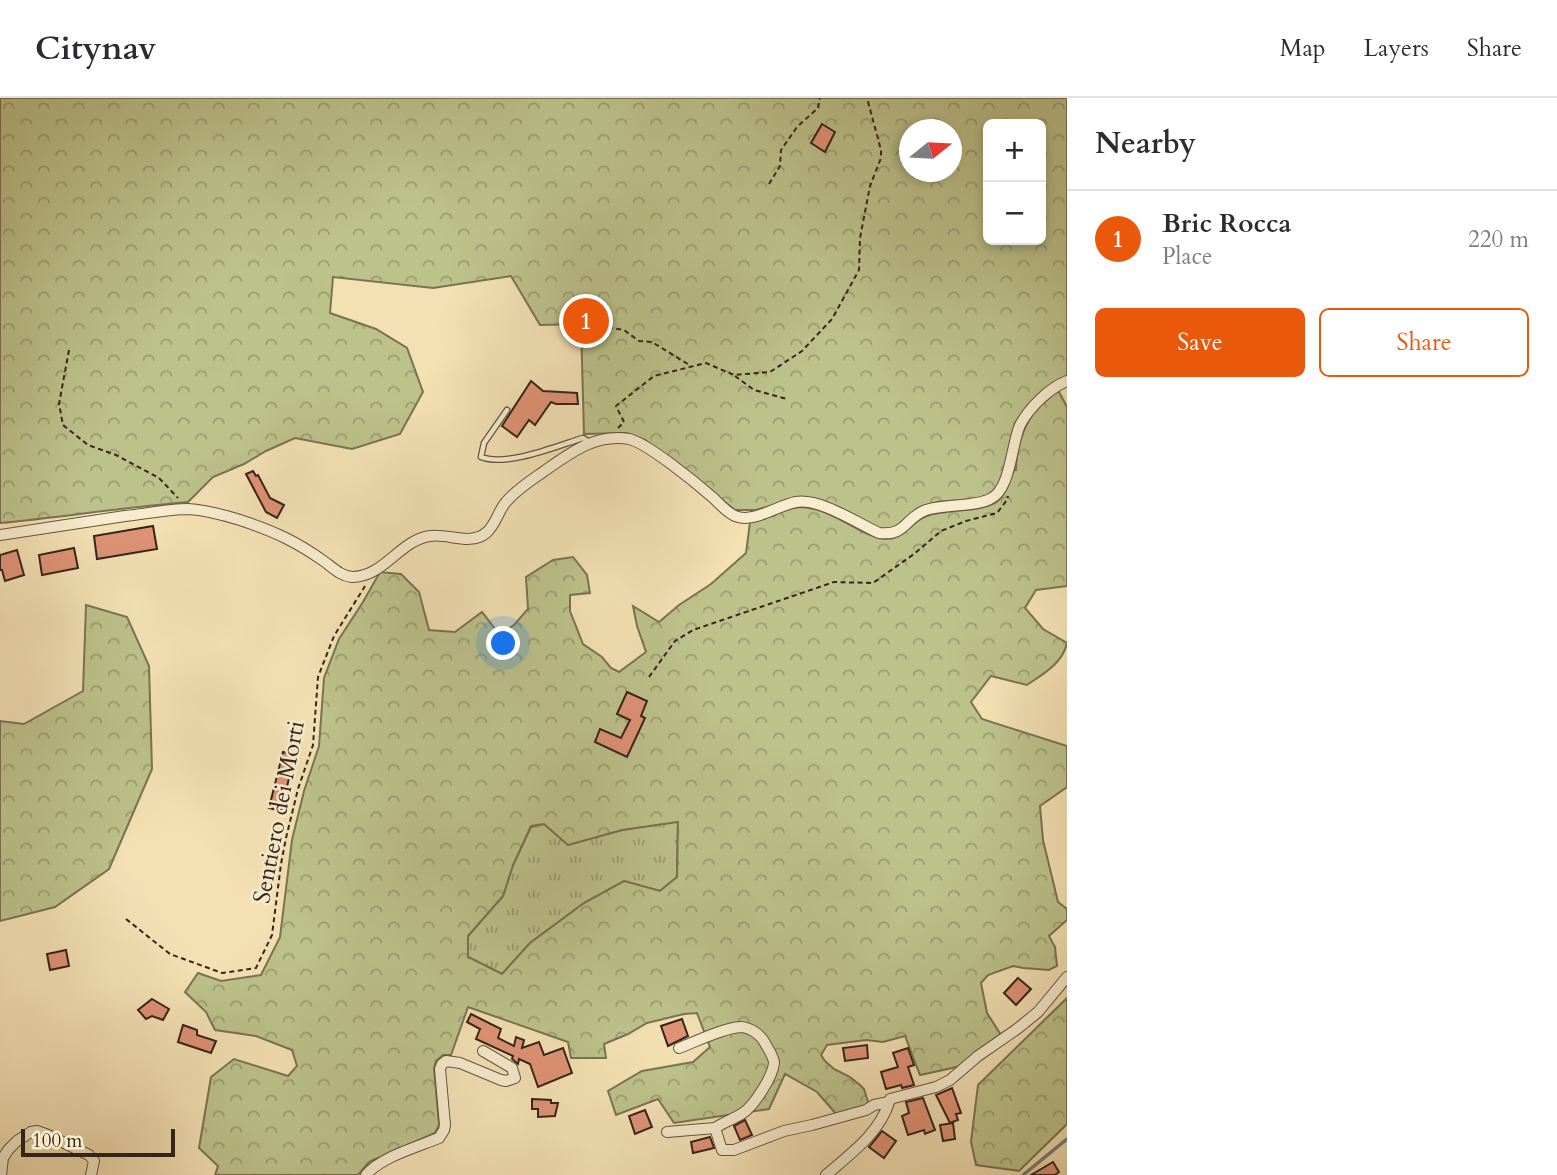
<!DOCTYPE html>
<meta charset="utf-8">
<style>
body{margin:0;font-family:Cardo,serif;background:#f2f2f3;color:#2b2b33}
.controls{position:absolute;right:21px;top:21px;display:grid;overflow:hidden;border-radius:10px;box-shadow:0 4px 10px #0003}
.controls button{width:63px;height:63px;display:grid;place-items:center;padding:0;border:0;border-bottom:2px solid #e1e1e2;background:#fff;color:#2b2b33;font:35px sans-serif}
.compass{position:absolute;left:899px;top:21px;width:63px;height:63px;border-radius:50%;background:#fff;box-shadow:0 4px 10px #0003;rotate:72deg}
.scale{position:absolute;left:21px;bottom:18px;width:154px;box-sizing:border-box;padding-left:7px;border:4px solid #36241a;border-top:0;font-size:19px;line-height:24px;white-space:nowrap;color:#36241a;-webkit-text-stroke:5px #f7ecce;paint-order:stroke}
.you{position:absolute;left:504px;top:546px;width:24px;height:24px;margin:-18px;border:5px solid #fff;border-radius:50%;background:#1a73e8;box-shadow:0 0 0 10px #1a73e833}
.badge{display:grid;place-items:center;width:46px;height:46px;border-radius:50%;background:#ea580c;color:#fff;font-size:23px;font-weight:700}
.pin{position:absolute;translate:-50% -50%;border:4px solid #fff;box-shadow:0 2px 7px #0006}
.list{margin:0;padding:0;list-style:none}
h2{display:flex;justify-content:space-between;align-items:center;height:91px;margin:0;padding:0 28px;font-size:30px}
h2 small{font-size:23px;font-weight:400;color:#7c7c81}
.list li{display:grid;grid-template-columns:46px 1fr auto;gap:21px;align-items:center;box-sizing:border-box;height:98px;padding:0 28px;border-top:2px solid #e1e1e2}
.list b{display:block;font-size:26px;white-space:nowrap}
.list p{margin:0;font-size:23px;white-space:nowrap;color:#7c7c81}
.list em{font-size:23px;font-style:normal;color:#7c7c81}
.actions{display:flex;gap:14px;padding:21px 28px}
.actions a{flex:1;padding:16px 0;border:2px solid #ea580c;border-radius:10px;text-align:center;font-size:24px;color:#ea580c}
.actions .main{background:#ea580c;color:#fff}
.map{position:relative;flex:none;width:1067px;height:1077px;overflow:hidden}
header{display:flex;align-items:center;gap:42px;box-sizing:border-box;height:98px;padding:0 35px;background:#fff;border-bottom:2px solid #e1e1e2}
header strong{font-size:33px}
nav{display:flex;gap:38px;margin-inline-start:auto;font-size:24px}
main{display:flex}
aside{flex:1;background:#fff}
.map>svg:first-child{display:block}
</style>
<header>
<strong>Citynav</strong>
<nav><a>Map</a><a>Layers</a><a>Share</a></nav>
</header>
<main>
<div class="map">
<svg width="1067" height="1077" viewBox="0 0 1067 1077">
<defs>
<pattern id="grass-tufts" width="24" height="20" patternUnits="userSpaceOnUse" patternTransform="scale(1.75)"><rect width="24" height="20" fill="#bdc28b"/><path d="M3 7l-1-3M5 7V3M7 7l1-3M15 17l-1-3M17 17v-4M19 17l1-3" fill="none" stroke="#9a9d71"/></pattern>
<pattern id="forest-crowns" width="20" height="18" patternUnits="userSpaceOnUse" patternTransform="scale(1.75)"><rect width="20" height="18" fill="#bdc28b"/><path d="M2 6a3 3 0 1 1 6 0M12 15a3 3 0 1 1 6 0" fill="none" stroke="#9a9d71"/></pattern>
</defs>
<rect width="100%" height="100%" fill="#f3e1b4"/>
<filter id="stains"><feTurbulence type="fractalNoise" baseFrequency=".00286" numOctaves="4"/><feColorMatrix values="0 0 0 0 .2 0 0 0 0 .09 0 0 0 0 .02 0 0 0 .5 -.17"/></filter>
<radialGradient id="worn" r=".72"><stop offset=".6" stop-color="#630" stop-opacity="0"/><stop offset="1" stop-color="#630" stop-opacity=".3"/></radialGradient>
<!-- grass -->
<path fill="url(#grass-tufts)" stroke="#7a7352" stroke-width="2" d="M678 723 677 779 660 793 624 783 584 805 530 845 502 876 468 859V838L503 798 513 767 531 729 544 726 568 747 622 732Z"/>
<!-- forest -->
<g fill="url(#forest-crowns)" stroke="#7a7352" stroke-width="2" fill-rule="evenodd">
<path d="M0 0H1067V280L1035 302 1015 325 1006 367 996 393 984 400 937 404 923 409 896 431 883 433 797 400 756 412H735L645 342 626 335 584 336 581 226 540 227 511 178 433 190 333 179 330 215 376 231 407 250 423 294 400 336 352 351 295 340 266 353 244 366 213 379 188 404C125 409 63 419 0 425ZM988 26H1041V142H988ZM909 32H951V74H909Z"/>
<path d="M1058 292 1067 309V488L1036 492 1025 510 1043 531 1067 545C1063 565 1043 576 1027 587L991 578 971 604 982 621 1067 648V689L1040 708 1043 742 1058 804 1067 811V822L1049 838 1055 849 1057 868 1049 872 1023 870 1013 868 988 877 981 885 987 915 1001 937 961 968 920 977 905 938 883 944 866 942 827 947 821 957 825 963 834 971 850 979 860 987 864 991 869 1007 837 1017 817 994 785 976 769 1011 674 1025 658 1001 616 1017 608 993 642 973 693 964 710 949 697 915 684 916 647 925 628 936 604 946 606 960H571L568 944 468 909 451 957H443L436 963 434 970 439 1027 435 1035 369 1064 358 1077H215L218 1068 199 1050 211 979 234 961 288 978 297 968 292 952 256 938 215 932 206 914 185 894 198 875 221 883 261 877 280 839 292 742 304 693 319 648 324 580 339 541 363 504 380 474 401 476 419 494 429 532 455 534 482 514 499 536 514 527 528 511 526 479 553 462 573 459 587 477 590 495 570 497V513L583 546 602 559 611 570 619 574 646 554 637 528 633 508 659 524 679 507 711 486 746 455 750 424C765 421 788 409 801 409 823 410 843 423 861 433 870 437 877 441 886 441 905 441 911 423 927 418 946 411 981 414 995 405 1006 398 1009 383 1014 372H1016C1016 352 1023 327 1036 312 1042 305 1051 299 1058 292ZM678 724 677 779 660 793 624 783 584 805 530 845 502 876 468 859V838L503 798 513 767 531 728 544 726 568 747 622 732Z"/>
<path d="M86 507 127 519 149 568 152 671 109 771 55 809 0 823V623L24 626 83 593Z"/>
<path d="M1067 900V1026L1019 1073 976 1067 971 1044 978 987Z"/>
</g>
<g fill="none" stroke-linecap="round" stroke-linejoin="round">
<!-- stream -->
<path stroke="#747f78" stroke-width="3.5" d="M1023 1077 1067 1041"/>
</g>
<!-- building -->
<g fill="#e09376" stroke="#36241a" stroke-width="2">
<path d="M822 26 835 34 825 54 811 45Z"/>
<path d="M531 283 543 293 577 295 578 306H556L551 304 535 327 529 322 517 339 502 328Z"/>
<path d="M253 373 256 378 258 377 270 400 284 407 277 420 266 414 246 376Z"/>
<path d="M153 428 157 451 97 461 94 438Z"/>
<path d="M74 450 78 470 42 477 39 457Z"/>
<path d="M17 452 24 477 5 483 2 472H0V457Z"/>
<path d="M627 594 647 603 641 618 645 620 627 659 595 644 600 631 621 640 630 622 617 616Z"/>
<path d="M283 654 291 656 289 663 293 664 281 713 269 710Z"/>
<path d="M66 852 69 868 50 872 47 856Z"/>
<path d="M1018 880 1031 891 1016 907 1004 895Z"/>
<path d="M152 901 169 911 163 922 152 918 146 921 138 912Z"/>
<path d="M471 916 501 931 498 940 514 948 516 939 524 942 522 950 539 944 544 957 563 950 572 975 538 989 530 966 519 961 518 966 512 961 513 958 476 941 480 931 467 924Z"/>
<path d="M682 921 688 938 668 948 661 928Z"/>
<path d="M183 927 197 932V937L216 943 211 955 178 944Z"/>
<path d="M867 947 868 960 845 963 843 950Z"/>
<path d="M908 950 914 967 908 969 914 987 902 990 901 987 886 991 881 974 898 969 893 955Z"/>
<path d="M952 990 961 1015 956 1016 958 1022 950 1025 936 997Z"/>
<path d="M923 1000 935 1032 925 1036 924 1032 908 1037 902 1018 909 1015 906 1004Z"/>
<path d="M532 1001 551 1002V1005H558L555 1018 538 1019V1011H532Z"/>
<path d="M645 1012 652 1029 635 1036 629 1018Z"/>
<path d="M745 1022 752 1037 740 1042 734 1028Z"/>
<path d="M953 1025 955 1041 943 1043 940 1027Z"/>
<path d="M882 1033 896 1043 884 1060 869 1049Z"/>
<path d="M710 1039 714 1050 693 1055 691 1044Z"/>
<path d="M1053 1064 1059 1074 1055 1077H1031Z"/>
</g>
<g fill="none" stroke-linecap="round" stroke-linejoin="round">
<defs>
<path id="service" d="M507 312 484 345 481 359C507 369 557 348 583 340L589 344"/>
<g id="minor">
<path d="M0 437C42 431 83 424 125 418 146 416 168 411 188 411 205 412 224 417 240 422 273 433 296 443 325 464 333 470 341 478 352 479 384 479 400 442 430 438 448 435 470 448 486 435 496 427 498 413 506 404 516 392 530 383 543 374 569 356 595 335 629 341 647 345 695 384 711 398 718 404 726 414 735 418 752 426 779 407 796 404 820 400 857 425 879 435 907 438 904 420 926 412 945 406 974 409 990 401 1011 392 1011 347 1020 327 1029 310 1049 290 1067 283"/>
<path d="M679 950C695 944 723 930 740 929 750 929 761 937 765 945 768 951 774 959 774 965 773 978 754 1008 743 1015 734 1021 724 1024 715 1030L722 1052H734L784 1033 812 1027 866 1012 874 1007 889 1004 890 1001 936 989 950 982 978 958 1017 931 1038 914 1067 879"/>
<path d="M667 1034 715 1030"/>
<path d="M1 1077 3 1060 8 1052 17 1043 31 1034 37 1033 48 1037 89 1057 94 1063 91 1077"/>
<path d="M366 1077C381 1059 417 1049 439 1040L444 1032 445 1027 440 971 442 966 446 963 460 965 501 982 506 983 515 980 512 970 483 953"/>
<path d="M826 1077C849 1057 880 1035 889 1004"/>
</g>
</defs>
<!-- service casing -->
<use href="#service" stroke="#655340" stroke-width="7"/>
<!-- minor casing -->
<use href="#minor" stroke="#655340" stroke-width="12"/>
<!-- path -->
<g stroke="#36241a" stroke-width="2" stroke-dasharray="5 3.5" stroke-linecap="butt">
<path d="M769 86 780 68 781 52 797 29 818 10 820 0"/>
<path d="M591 227 624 232 639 243 652 244 691 268"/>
<path d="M69 252 59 306 63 327 88 347 116 357 159 380 178 400"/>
<path d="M735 278 754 292 787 301"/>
<path d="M618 330 624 324 616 308 654 278 706 265 734 277 770 274 802 253 832 221 859 172 860 140 870 88 881 60V52L867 0"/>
<path d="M649 579 675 543 693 532 834 484 873 485 914 456 941 433 966 423 997 415 1007 402 1008 398"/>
<path d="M126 821 170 856 222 875 256 870 272 837 281 766 286 740 298 691 313 647 318 579 334 538 365 488"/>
</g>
<!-- service -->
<use href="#service" stroke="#f7ecce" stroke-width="4.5"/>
<!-- minor -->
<use href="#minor" stroke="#f7ecce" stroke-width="10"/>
</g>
<g text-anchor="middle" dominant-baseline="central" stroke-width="5" stroke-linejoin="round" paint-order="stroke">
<!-- street labels -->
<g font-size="24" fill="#36241a" stroke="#f7ecce">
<text transform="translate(279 714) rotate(-79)">Sentiero dei Morti</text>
</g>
</g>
<rect width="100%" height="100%" filter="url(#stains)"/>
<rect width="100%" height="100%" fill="url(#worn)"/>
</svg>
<div class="controls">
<button>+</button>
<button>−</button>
</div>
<svg class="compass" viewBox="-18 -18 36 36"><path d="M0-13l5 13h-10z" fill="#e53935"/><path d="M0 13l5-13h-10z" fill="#7c7c81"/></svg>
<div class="scale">100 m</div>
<div class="you"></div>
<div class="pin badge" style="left:586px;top:223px">1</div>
</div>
<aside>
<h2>Nearby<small></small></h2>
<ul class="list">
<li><span class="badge">1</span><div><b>Bric Rocca</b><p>Place</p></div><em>220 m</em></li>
</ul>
<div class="actions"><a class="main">Save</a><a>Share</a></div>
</aside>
</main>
